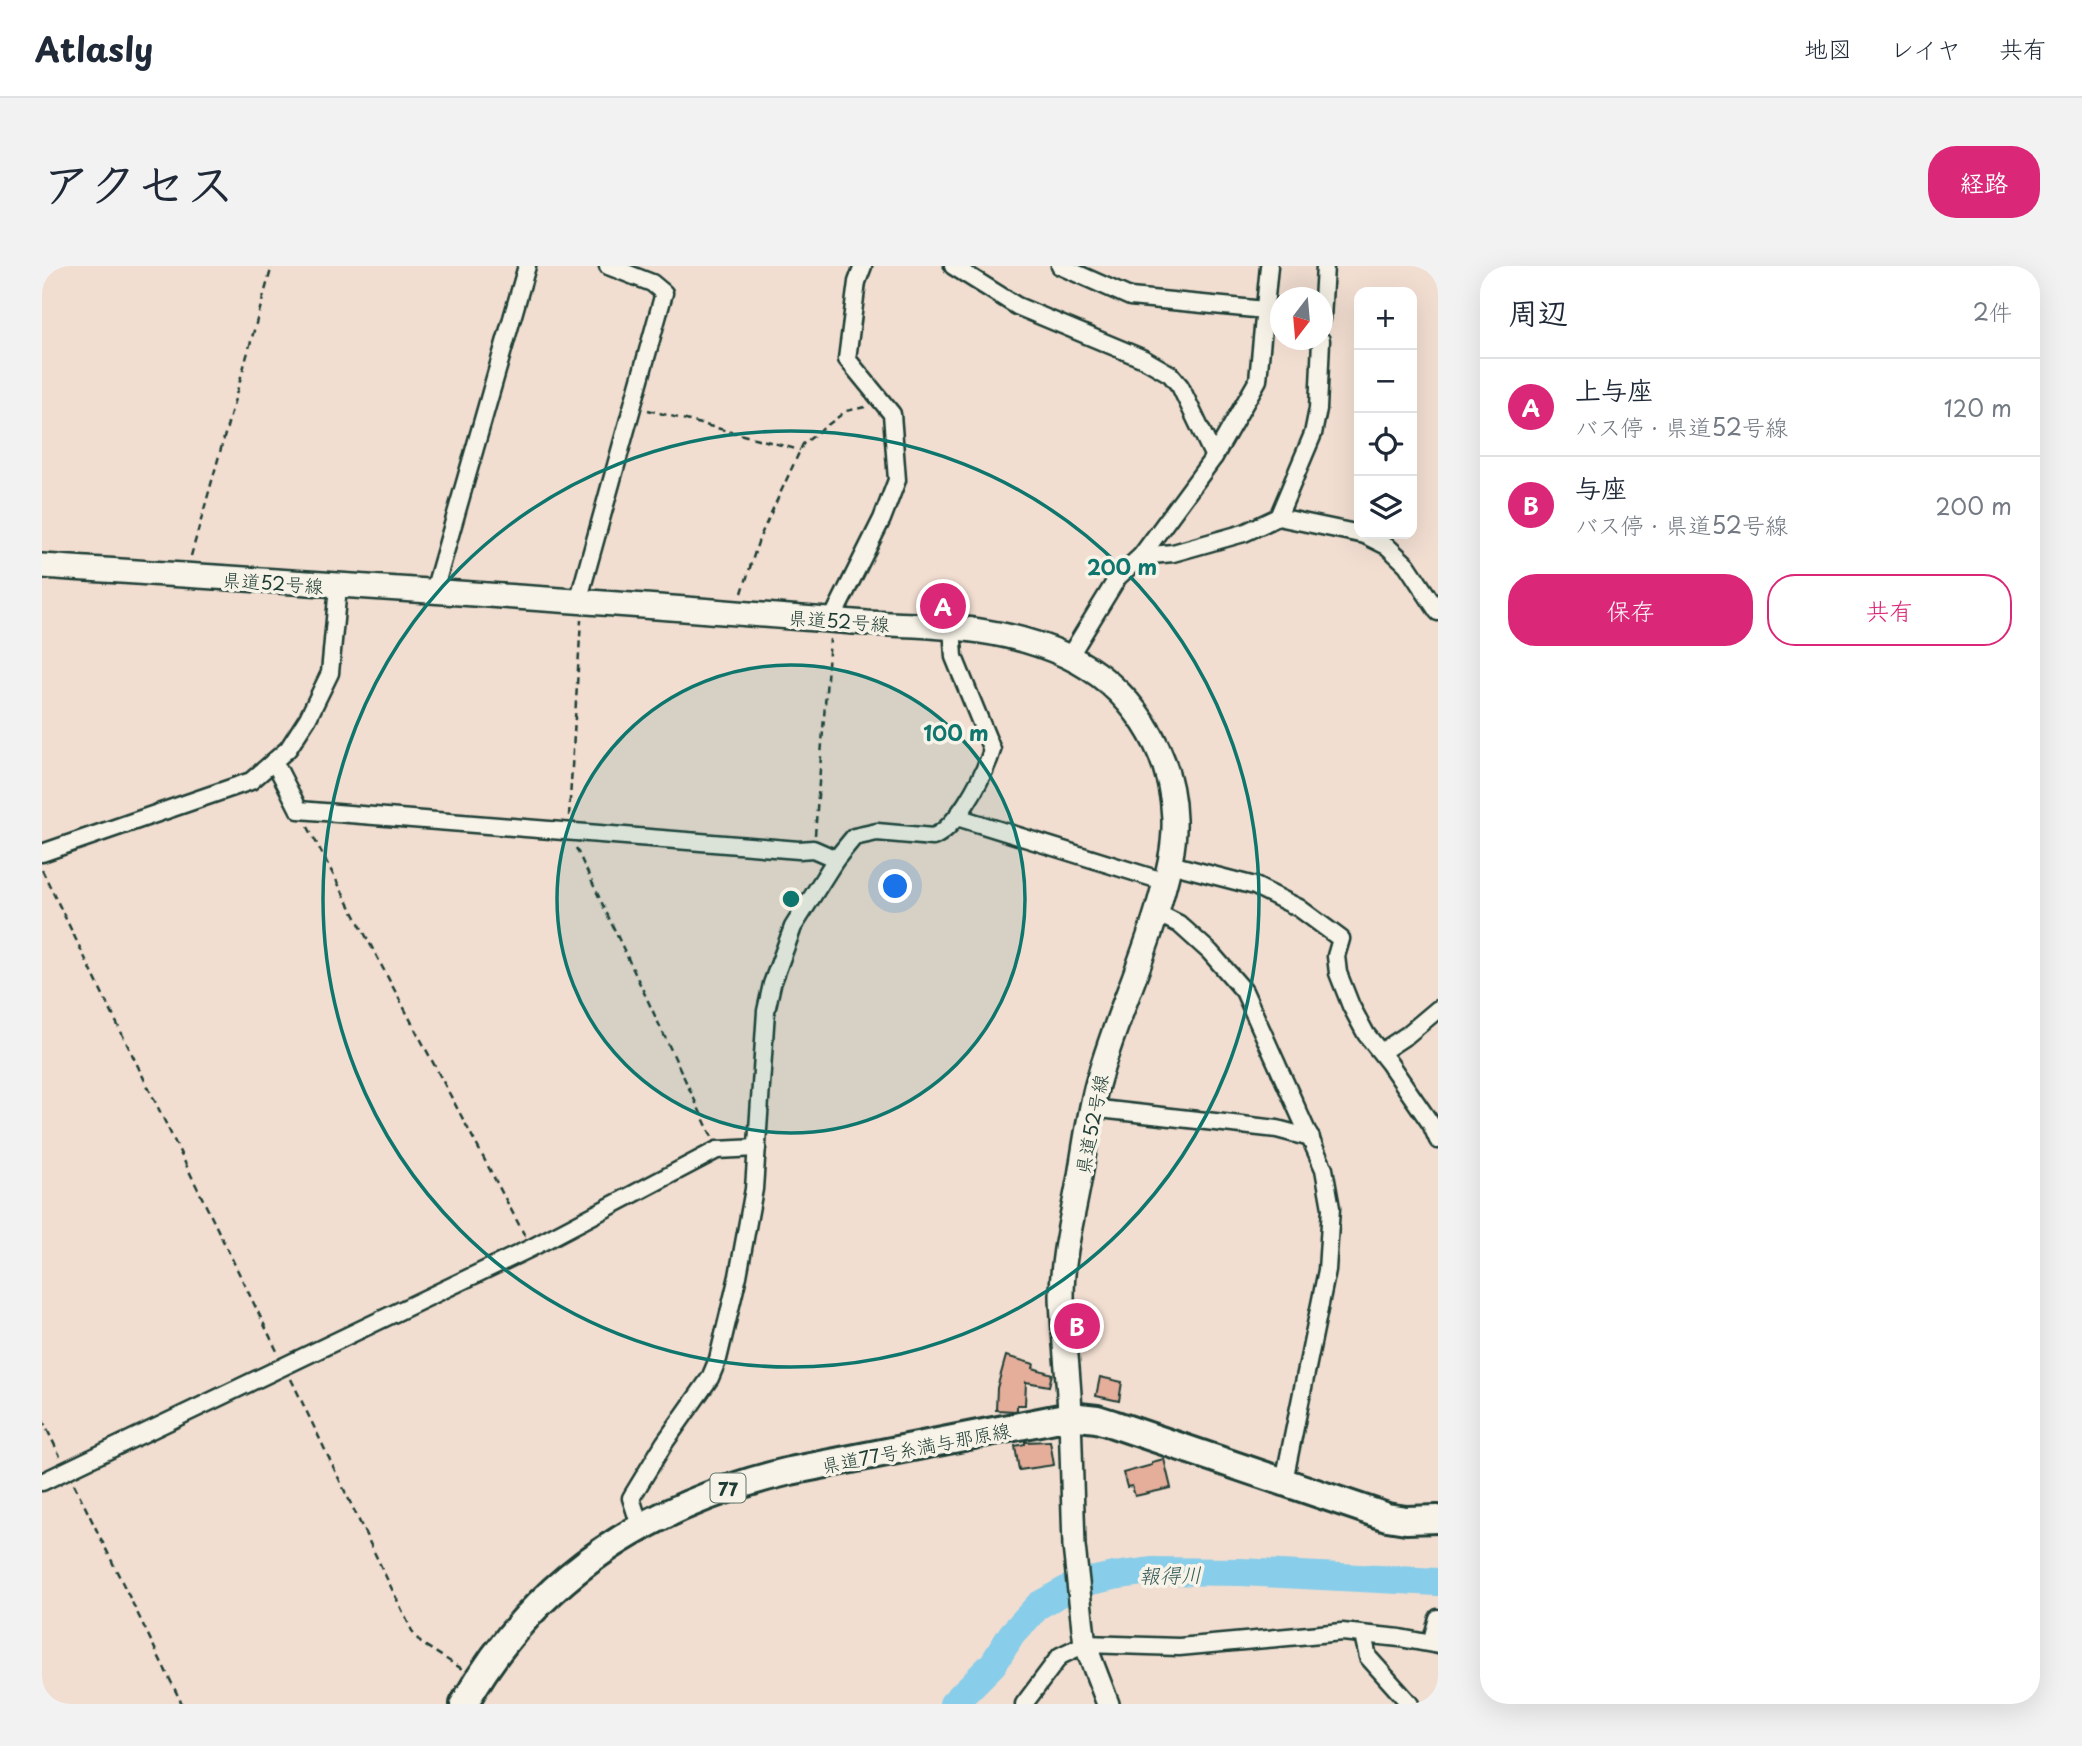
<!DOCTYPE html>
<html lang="ja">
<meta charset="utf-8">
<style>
body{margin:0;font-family:"Playpen Sans","Klee One",sans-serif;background:#f2f2f3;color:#1f2937}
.controls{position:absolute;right:21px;top:21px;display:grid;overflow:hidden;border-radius:14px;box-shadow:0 7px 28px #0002}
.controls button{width:63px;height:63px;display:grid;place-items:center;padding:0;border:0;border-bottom:2px solid #e0e1e3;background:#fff;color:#1f2937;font:35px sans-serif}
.compass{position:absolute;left:1228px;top:21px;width:63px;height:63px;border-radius:50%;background:#fff;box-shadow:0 7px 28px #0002;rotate:196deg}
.you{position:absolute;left:854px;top:621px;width:24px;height:24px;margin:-18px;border:5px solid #fff;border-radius:50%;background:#1a73e8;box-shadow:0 0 0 10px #1a73e833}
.badge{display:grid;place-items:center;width:46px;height:46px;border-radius:50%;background:#db2777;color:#fff;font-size:23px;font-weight:700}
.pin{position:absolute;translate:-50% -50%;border:4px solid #fff;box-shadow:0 2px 7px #0006}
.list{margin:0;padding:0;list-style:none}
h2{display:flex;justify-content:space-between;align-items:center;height:91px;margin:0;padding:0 28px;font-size:30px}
h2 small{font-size:23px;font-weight:400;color:#747a83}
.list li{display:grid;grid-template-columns:46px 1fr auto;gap:21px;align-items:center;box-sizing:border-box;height:98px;padding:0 28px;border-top:2px solid #e0e1e3}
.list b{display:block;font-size:26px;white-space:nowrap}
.list p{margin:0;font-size:23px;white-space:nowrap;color:#747a83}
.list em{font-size:23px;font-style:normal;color:#747a83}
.actions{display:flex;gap:14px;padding:21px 28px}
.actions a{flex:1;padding:16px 0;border:2px solid #db2777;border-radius:28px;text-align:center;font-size:24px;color:#db2777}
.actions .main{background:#db2777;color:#fff}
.icon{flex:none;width:38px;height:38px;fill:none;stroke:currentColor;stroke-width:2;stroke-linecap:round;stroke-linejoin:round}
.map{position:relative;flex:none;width:1396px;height:1438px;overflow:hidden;border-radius:28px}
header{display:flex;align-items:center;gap:42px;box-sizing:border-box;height:98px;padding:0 35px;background:#fff;border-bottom:2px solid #e0e1e3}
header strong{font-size:33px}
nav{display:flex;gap:38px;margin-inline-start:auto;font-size:24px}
.intro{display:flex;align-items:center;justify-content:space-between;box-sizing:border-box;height:168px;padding:0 42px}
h1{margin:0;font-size:49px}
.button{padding:18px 32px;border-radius:28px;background:#db2777;color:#fff;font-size:24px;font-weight:700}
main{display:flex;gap:42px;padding:0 42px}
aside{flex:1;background:#fff;border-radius:28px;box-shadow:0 7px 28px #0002}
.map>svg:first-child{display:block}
</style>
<header>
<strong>Atlasly</strong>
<nav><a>地図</a><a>レイヤ</a><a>共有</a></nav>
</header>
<div class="intro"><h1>アクセス</h1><a class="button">経路</a></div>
<main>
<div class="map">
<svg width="1396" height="1438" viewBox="0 0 1396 1438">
<rect width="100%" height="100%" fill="#f2ded1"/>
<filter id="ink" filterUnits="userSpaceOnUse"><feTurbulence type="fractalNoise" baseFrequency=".0143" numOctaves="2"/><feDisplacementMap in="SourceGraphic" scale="14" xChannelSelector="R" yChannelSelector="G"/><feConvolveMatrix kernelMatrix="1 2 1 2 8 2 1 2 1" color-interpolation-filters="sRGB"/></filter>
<g filter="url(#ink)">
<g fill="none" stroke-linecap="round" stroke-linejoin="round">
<!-- river -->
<path stroke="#88cde9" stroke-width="28" d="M911 1438 951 1398 970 1368 997 1339 1035 1318 1072 1310 1109 1305 1199 1306 1396 1316"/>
</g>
<!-- building -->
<g fill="#e5ae9b" stroke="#1f3d34" stroke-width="2">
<path d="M964 1090 992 1098 991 1102 1010 1108 1007 1120 984 1116 983 1139H975V1144L973 1145 954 1144 955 1122Z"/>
<path d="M1058 1111 1080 1116 1077 1135 1054 1130Z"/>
<path d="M1008 1175 1012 1199 977 1204 973 1180 983 1178V1176Z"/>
<path d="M1122 1193 1129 1222 1093 1230 1090 1220 1085 1221 1081 1207 1110 1199V1196Z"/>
</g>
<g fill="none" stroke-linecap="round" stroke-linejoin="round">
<defs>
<g id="minor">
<path d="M911 0 975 40 1102 93 1128 108 1138 120 1172 191 1099 290 1076 311 1027 391"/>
<path d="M1018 0 1088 31 1223 44"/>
<path d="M1280 53 1283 0"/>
<path d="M1172 191 1216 114 1227 0"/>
<path d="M1236 251 1271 168 1276 143 1279 74"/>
<path d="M1099 290 1131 287 1202 267 1236 251 1323 269 1345 280 1365 299 1396 346"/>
<path d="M392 325 485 0"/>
<path d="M540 335 539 325 622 27 610 17 566 0"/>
<path d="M790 353 840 253 855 214 850 148 805 93 815 16 821 0"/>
<path d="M232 495 257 544 757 584 771 583 794 593"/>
<path d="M915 551 1124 616"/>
<path d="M0 587 209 515 246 483 266 452 288 407 296 321"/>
<path d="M1128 598 1213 620 1257 642 1299 673 1294 690 1296 707 1309 740 1324 768 1347 797 1389 858 1396 874"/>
<path d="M1115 647 1137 658 1168 686 1202 725 1282 903 1289 942 1285 1004 1242 1215"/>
<path d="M1339 786 1365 769 1396 743"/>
<path d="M1049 842 1235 863 1269 872"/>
<path d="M0 1216 489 982 675 884 715 882"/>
<path d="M598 1260 589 1232 623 1176 668 1112 676 1093 696 1010 712 923 724 745 730 718 751 661 794 593 812 571 835 566 891 571C914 562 938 516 947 493L950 484 946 474 912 391 910 360"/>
<path d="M1321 1369 1326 1391 1368 1438"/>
<path d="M1389 1377 1396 1352"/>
<path d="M982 1438 1018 1390 1043 1378 1137 1381 1300 1366 1358 1372 1396 1379"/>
</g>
<path id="tertiary" d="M1028 1150 1032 1280 1041 1362 1043 1378 1066 1438"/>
<path id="secondary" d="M0 300C232 315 464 329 695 347 739 350 782 354 825 357 894 360 961 360 1025 390 1088 420 1130 483 1132 553 1133 581 1126 607 1118 635 1101 697 1072 756 1055 819 1047 849 1043 880 1038 910 1031 950 1020 989 1020 1030 1021 1070 1027 1110 1028 1150"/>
<path id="primary" d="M422 1438C493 1311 608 1238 748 1205L1028 1150 1055 1153 1071 1158 1345 1251 1364 1254 1396 1253"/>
</defs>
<!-- minor casing -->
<use href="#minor" stroke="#1f3d34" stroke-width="21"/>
<!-- tertiary casing -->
<use href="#tertiary" stroke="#1f3d34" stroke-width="26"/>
<!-- secondary casing -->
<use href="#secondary" stroke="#1f3d34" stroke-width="28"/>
<!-- primary casing -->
<use href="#primary" stroke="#1f3d34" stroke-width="32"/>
<!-- path -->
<g stroke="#1f3d34" stroke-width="2.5" stroke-dasharray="7 5" stroke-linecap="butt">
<path d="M606 144 758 184"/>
<path d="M149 290 230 0"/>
<path d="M700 327 717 273 761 178 804 145 823 141"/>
<path d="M527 550 539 354"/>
<path d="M266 561 483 970"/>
<path d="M773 569 788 373"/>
<path d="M534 582 670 871"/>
<path d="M0 604 235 1085"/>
<path d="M249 1113 371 1367 379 1377 420 1403"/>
<path d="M0 1153 18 1190"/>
<path d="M32 1218 140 1438"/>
</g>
<!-- minor -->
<use href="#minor" stroke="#f7f3e8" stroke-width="16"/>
<!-- tertiary -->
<use href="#tertiary" stroke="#f7f3e8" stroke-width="21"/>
<!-- secondary -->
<use href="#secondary" stroke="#f7f3e8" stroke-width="23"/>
<!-- primary -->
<use href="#primary" stroke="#f7f3e8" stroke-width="26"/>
</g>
</g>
<!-- distance rings -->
<circle cx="749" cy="633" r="234" fill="#0f766e" fill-opacity=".12"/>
<g fill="none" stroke="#0f766e" stroke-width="3.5">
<circle cx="749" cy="633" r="234"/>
<circle cx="749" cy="633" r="468"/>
</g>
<g text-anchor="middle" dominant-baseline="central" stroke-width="7" stroke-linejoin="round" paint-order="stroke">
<!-- shield labels -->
<rect fill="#f7f3e8" stroke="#60746a" stroke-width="2" x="668.5" y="1207.5" width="35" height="29" rx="5"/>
<g font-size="18" font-weight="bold" fill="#1f3d34">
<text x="686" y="1222">77</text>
</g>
<!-- street labels -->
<g font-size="19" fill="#1f3d34" stroke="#f7f3e8">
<text transform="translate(231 316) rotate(4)">県道52号線</text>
<text transform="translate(797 354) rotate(4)">県道52号線</text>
<text transform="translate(1049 858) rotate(-79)">県道52号線</text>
<text transform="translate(874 1181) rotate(-11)">県道77号糸満与那原線</text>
</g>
<!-- water labels -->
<g font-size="21" font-style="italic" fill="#345a58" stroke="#f7f3e8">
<text transform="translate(1128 1308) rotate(-1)">報得川</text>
</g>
</g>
<circle cx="749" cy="633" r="10" fill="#0f766e" stroke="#f7f3e8" stroke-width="3.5"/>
<g font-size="21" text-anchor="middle" font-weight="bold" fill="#0f766e" stroke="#f7f3e8" stroke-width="7" stroke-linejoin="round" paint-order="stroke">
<text x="1080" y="309">200 m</text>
<text x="914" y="475">100 m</text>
</g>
</svg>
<div class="controls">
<button>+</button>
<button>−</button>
<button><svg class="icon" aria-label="locate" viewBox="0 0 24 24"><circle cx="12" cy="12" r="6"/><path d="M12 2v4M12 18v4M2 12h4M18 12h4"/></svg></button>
<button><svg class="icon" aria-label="layers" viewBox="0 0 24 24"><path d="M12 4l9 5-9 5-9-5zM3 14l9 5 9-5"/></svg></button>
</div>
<svg class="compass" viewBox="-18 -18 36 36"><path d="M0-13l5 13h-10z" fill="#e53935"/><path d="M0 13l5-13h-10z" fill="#747a83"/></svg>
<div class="you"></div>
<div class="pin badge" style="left:901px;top:340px">A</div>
<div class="pin badge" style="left:1035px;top:1060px">B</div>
</div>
<aside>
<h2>周辺<small>2件</small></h2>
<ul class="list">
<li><span class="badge">A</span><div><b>上与座</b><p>バス停 · 県道52号線</p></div><em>120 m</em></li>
<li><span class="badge">B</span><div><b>与座</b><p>バス停 · 県道52号線</p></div><em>200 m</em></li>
</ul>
<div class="actions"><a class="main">保存</a><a>共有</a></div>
</aside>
</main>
